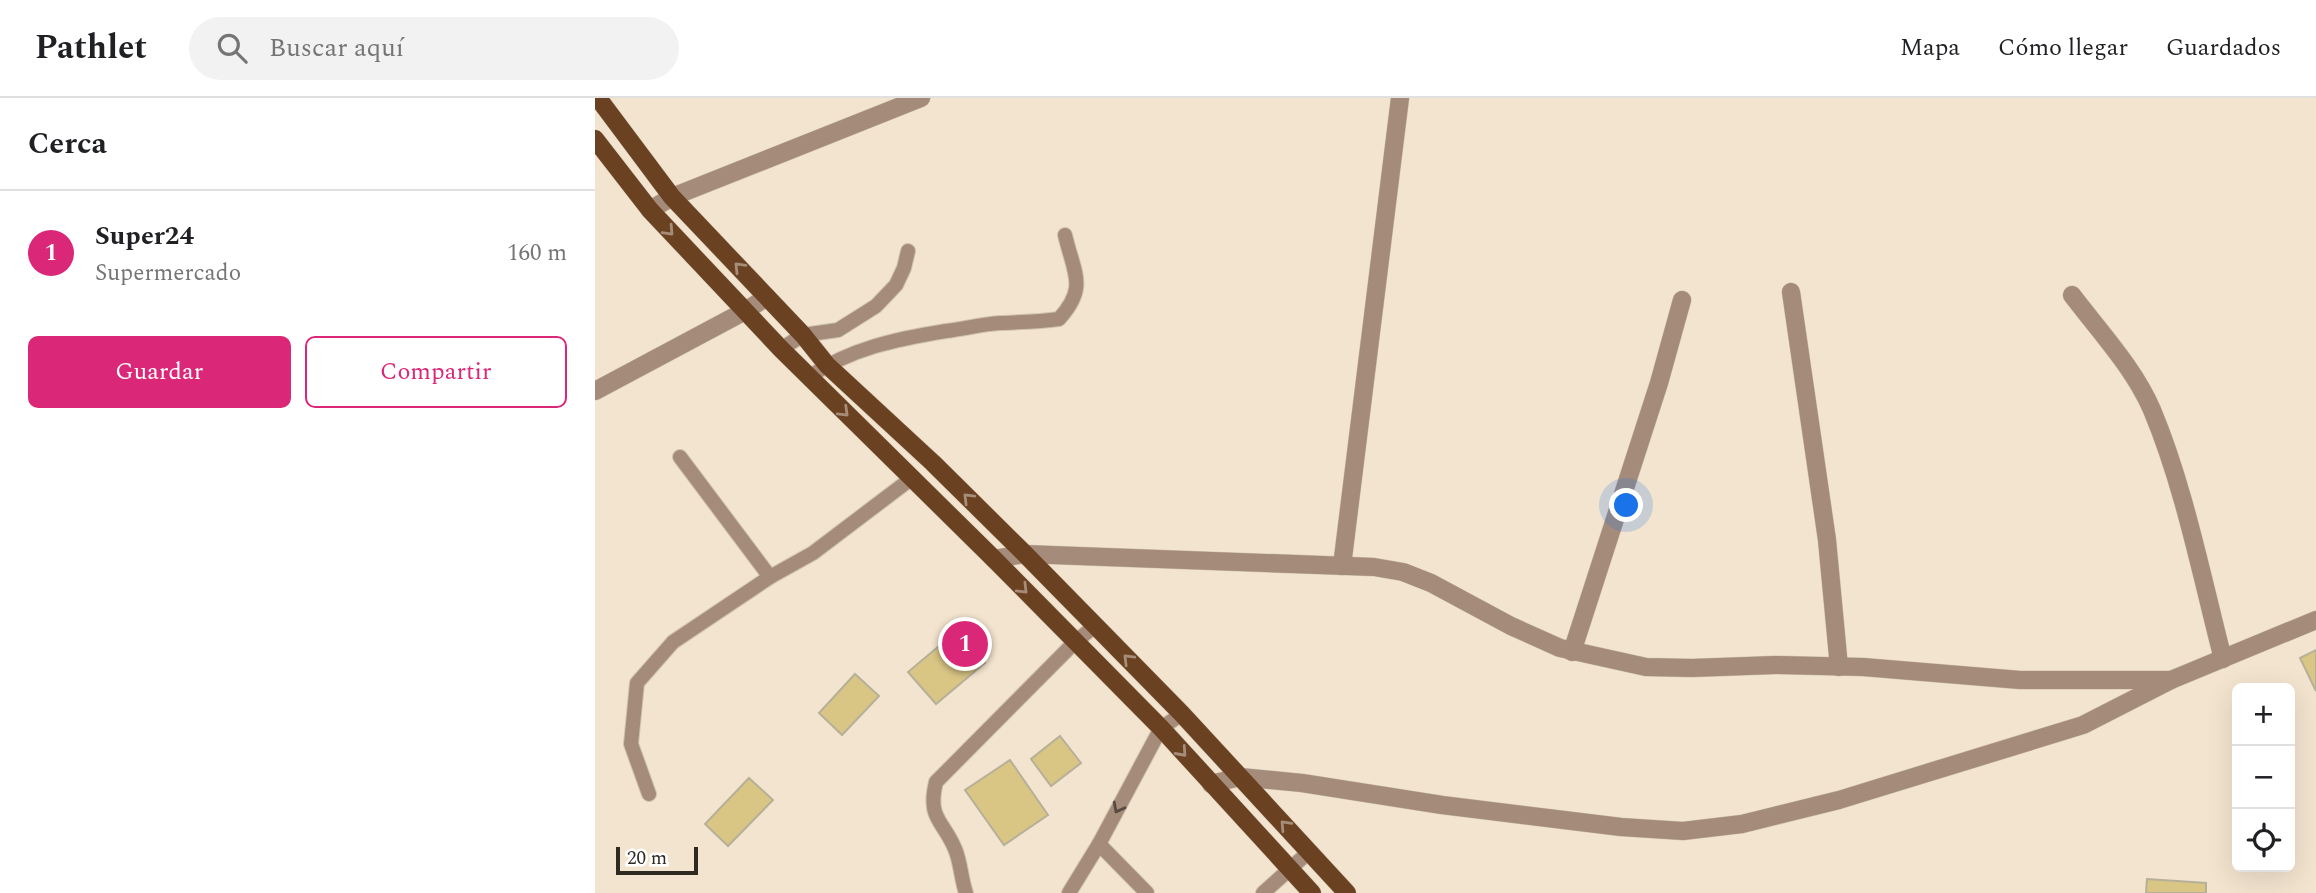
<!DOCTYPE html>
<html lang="es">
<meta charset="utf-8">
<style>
body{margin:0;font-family:Spectral,serif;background:#f2f2f2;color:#202124}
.controls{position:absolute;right:21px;bottom:21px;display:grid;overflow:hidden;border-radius:10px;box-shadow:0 7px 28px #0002}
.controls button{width:63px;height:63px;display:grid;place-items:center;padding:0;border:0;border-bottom:2px solid #e0e0e0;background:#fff;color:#202124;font:35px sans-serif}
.scale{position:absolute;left:21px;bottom:18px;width:82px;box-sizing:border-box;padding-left:7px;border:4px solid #2e2921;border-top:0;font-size:19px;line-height:24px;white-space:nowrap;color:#2e2921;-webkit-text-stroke:5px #fff;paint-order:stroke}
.you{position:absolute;left:1032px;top:408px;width:24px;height:24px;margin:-18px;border:5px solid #fff;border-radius:50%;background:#1a73e8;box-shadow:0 0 0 10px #1a73e833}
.badge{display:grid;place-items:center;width:46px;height:46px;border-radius:50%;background:#db2777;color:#fff;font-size:23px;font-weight:700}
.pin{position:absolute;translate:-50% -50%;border:4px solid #fff;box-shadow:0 2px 7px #0006}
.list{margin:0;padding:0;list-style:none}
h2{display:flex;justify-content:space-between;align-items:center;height:91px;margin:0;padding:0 28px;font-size:30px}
h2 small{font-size:23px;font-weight:400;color:#757577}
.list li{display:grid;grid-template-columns:46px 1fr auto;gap:21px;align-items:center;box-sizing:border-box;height:126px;padding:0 28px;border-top:2px solid #e0e0e0}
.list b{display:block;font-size:26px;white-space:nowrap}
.list p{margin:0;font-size:23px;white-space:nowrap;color:#757577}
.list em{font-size:23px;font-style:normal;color:#757577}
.actions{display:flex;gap:14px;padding:21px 28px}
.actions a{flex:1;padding:16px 0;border:2px solid #db2777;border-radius:10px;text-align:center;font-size:24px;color:#db2777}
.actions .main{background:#db2777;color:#fff}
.icon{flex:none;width:38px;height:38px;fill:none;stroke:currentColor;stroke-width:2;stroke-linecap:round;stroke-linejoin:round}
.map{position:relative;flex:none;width:1721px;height:795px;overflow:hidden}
header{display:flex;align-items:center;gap:42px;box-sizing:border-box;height:98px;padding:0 35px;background:#fff;border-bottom:2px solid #e0e0e0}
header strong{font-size:33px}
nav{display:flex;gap:38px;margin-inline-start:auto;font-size:24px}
.search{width:490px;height:63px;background:#f2f2f2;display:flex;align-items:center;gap:18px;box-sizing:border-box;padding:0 24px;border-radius:38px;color:#757577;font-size:26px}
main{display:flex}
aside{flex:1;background:#fff}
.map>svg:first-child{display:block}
</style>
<header>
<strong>Pathlet</strong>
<div class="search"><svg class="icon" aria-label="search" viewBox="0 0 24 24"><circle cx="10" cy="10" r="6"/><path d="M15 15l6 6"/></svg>Buscar aquí</div>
<nav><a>Mapa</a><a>Cómo llegar</a><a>Guardados</a></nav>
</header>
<main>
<aside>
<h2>Cerca<small></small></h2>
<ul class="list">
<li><span class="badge">1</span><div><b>Super24</b><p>Supermercado</p></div><em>160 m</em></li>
</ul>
<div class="actions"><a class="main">Guardar</a><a>Compartir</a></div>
</aside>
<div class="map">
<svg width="1721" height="795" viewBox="0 0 1721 795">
<rect width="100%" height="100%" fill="#f3e4cf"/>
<!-- building -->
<g fill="#d9c685" stroke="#b7b099" stroke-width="2">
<path d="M362 533 390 565 341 606 313 574Z"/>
<path d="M1721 552V593L1705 560Z"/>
<path d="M260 576 284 598 247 637 224 615Z"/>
<path d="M465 638 486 665 456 688 436 661Z"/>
<path d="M415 662 453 717 409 747 370 692Z"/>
<path d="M154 680 178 702 133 748 110 726Z"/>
<path d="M1552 781 1611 785V795H1551Z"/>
</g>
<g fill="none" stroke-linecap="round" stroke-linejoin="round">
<defs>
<g id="lane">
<path d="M186 251 208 237 243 232 281 208 301 187 309 170 313 153"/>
<path d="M214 279C256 250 302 241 351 233 369 231 387 226 405 225 425 224 443 224 464 221 493 189 479 176 470 137"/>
<path d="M85 359 175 479"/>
<path d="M54 696 36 646 42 585 78 544 175 479 218 455 317 380"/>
<path d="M504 746 552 795"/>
<path d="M371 795C366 781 366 765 360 751 348 722 332 721 341 684L480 544 500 528"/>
<path d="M474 795 504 746 566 630 587 616"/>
<path d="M668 795 715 753"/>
</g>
<g id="street">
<path d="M55 112 77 99 326 0"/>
<path d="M1196 194 1232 442 1244 569"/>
<path d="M1477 197C1505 234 1539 270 1557 312 1589 388 1607 480 1628 561"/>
<path d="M0 293 150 213 172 199"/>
<path d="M399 461 430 456 779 469 808 474 836 485 916 528 965 550 1051 569 1097 570 1180 567 1268 569 1425 582H1576"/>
<path d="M747 468 805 0"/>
<path d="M977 554 1064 285 1087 202"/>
<path d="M616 686 645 679 707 685 847 707 1026 729 1088 733 1147 726 1244 702 1488 627 1576 582 1721 522"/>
</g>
<g id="primary">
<path d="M3 0 77 99 208 237 232 267 338 365 430 456 587 616 752 795"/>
<path d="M0 41 55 112 186 251 399 461 566 630 717 795"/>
</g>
</defs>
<!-- lane casing -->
<use href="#lane" stroke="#d0c2b0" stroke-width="16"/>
<!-- street casing -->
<use href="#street" stroke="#d0c2b0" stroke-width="19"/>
<!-- primary casing -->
<use href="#primary" stroke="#d0c2b0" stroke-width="19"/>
<!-- lane -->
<use href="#lane" stroke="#a48b7a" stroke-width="14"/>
<!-- street -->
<use href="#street" stroke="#a48b7a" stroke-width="18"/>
<!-- primary -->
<use href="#primary" stroke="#6a4121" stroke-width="18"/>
</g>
<!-- one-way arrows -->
<defs><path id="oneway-chevron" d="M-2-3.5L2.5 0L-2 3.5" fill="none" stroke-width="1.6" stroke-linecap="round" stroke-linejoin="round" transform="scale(1.75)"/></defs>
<g stroke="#a68d7a">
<use href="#oneway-chevron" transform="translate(74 133) rotate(47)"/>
<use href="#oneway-chevron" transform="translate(144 169) rotate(-134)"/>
<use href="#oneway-chevron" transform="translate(249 314) rotate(44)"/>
<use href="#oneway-chevron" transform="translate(373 400) rotate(-135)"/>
<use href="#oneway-chevron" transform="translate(428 491) rotate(45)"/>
<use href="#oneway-chevron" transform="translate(533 561) rotate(-135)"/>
<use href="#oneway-chevron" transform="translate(587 654) rotate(48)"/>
<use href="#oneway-chevron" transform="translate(690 727) rotate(-133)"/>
</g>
<use stroke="#574b40" href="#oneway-chevron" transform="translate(523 710) rotate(118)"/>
</svg>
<div class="controls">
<button>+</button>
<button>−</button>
<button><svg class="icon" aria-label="locate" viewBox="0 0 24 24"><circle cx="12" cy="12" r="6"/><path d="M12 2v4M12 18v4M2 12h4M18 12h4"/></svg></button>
</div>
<div class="scale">20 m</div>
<div class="you"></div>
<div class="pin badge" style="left:370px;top:546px">1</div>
</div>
</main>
